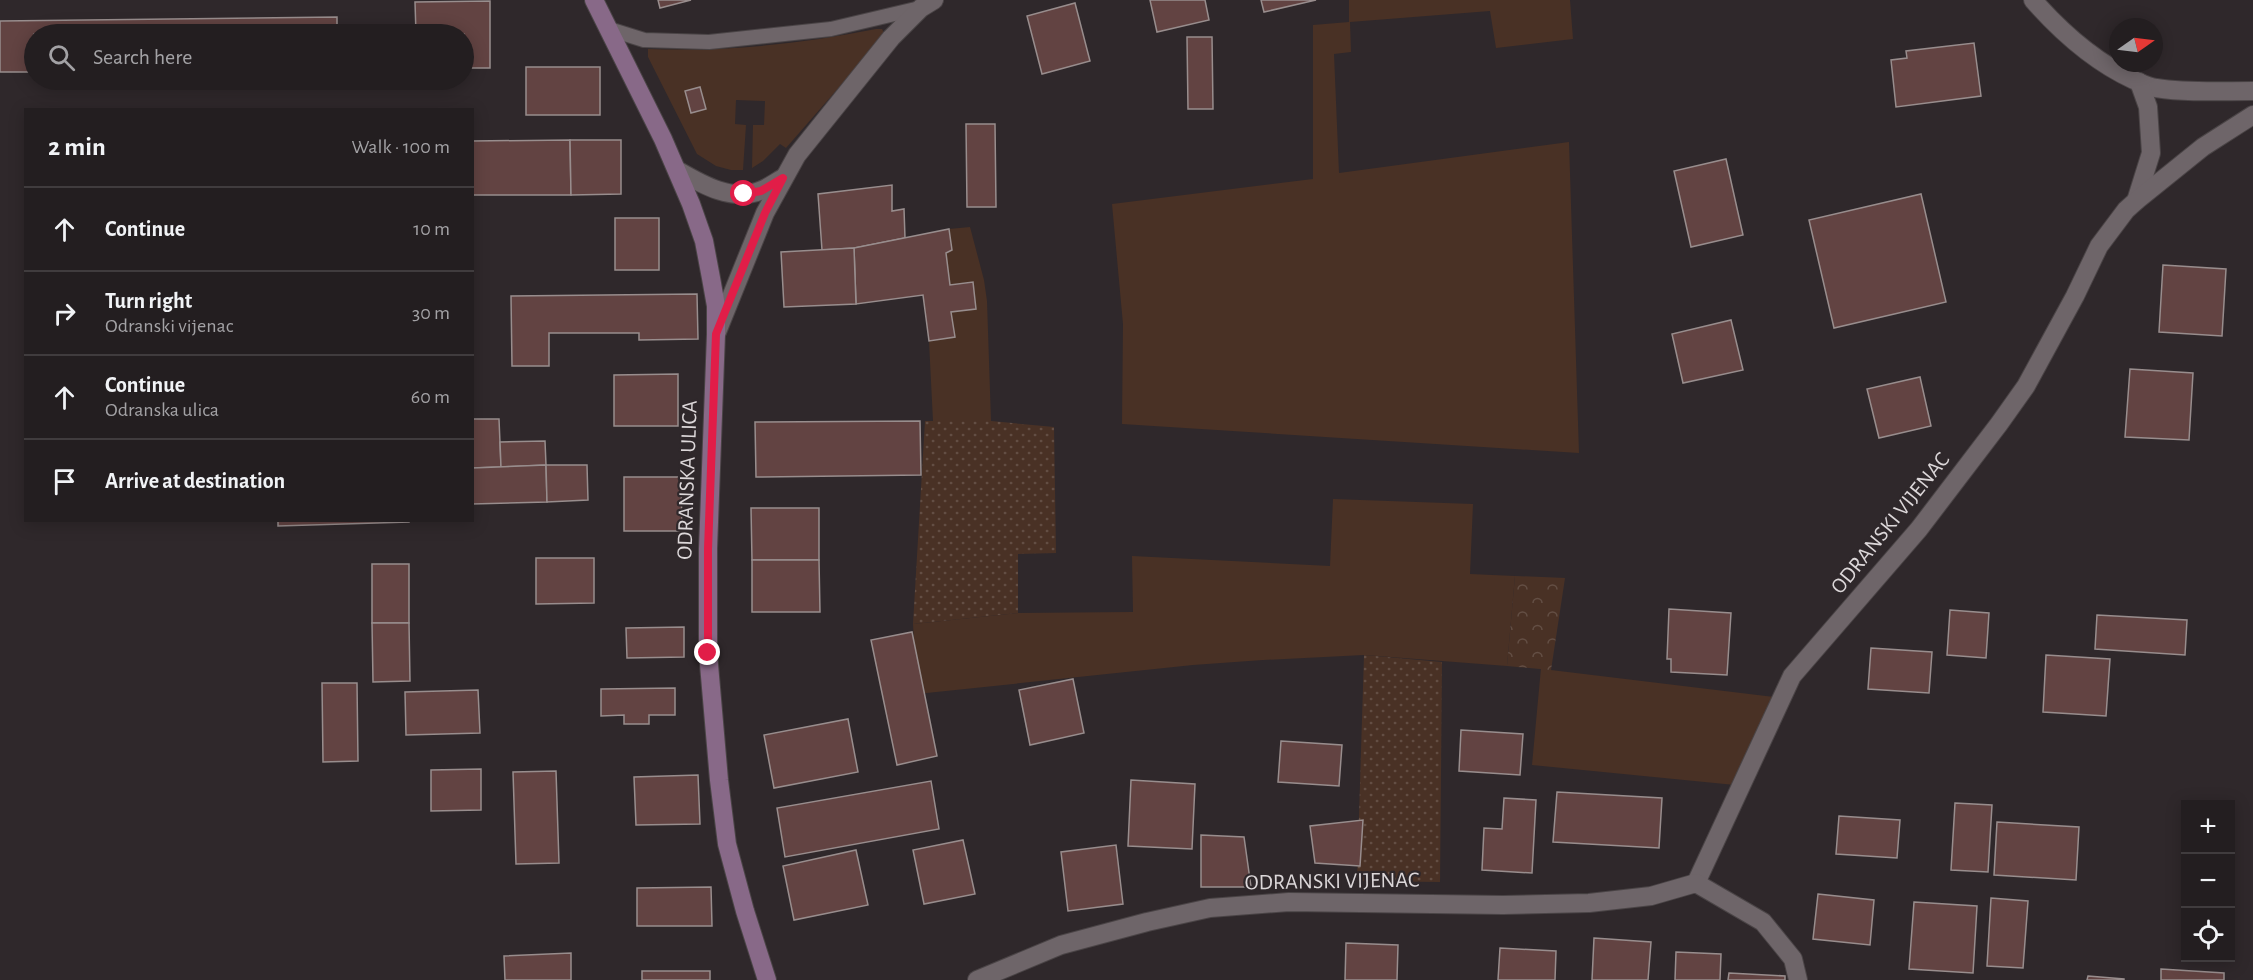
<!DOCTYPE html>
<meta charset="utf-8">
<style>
body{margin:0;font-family:"Alegreya Sans",sans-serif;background:#2b2729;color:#f1f3f6}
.controls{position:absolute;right:18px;bottom:18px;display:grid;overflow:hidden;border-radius:0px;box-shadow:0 3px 15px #0003}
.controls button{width:54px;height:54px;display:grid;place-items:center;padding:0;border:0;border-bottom:2px solid #403c3e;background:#231e20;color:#f1f3f6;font:30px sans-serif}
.compass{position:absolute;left:2109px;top:18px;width:54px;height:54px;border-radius:50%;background:#231e20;box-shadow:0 3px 15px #0003;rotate:76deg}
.stop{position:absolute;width:18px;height:18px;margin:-14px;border:4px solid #e11d48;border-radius:50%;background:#fff}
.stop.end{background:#e11d48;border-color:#fff;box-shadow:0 2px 6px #0008}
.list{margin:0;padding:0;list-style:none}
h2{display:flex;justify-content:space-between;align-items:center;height:78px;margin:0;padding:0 24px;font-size:26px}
h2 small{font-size:20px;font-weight:400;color:#a3a2a5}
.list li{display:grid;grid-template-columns:39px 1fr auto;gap:18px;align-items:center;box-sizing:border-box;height:84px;padding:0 24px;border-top:2px solid #403c3e}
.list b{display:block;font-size:22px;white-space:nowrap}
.list p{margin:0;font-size:20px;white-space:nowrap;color:#a3a2a5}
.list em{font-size:20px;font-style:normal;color:#a3a2a5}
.icon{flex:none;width:33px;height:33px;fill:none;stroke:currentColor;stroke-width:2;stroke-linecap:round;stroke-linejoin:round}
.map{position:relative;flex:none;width:2253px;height:980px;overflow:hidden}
.search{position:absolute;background:#231e20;box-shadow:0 3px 15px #0003;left:24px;top:24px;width:450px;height:66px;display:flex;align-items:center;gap:15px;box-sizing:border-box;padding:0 21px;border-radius:33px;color:#a3a2a5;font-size:22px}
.panel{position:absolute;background:#231e20;box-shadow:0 3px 15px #0003;left:24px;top:108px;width:450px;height:414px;border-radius:0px}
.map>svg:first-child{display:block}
</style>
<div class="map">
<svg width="2253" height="980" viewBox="0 0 2253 980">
<defs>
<pattern id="forest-crowns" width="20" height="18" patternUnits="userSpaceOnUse" patternTransform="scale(1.5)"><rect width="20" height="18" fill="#493125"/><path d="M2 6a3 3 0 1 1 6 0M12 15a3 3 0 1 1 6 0" fill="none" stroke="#634e44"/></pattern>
<pattern id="garden-dots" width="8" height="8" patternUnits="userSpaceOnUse" patternTransform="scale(1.5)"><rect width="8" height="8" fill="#493125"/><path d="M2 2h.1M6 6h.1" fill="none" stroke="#634e44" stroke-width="1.8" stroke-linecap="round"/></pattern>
</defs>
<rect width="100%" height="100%" fill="#2f282b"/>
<!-- grass -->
<g fill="#493125">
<path d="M1349 0H1570L1573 39 1496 48 1490 11 1350 22 1351 52 1334 54 1339 173 1569 142 1579 453 1122 424 1123 324 1112 204 1313 179V25L1349 22Z"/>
<path d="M876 29H882L884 33 882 38 786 148 780 144 763 161 752 168 753 125H764L765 101 736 100 735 124 746 125 743 170H731L716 166 697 154 648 57V49C725 52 801 44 876 29Z"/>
<path d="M970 227 984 280 987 301 991 421H933L929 341 954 337 951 312 976 309 973 282 950 285 946 253 952 250 949 229Z"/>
<path d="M1333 499 1473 504 1470 574 1515 576 1507 666 1364 655 1263 660 1193 665 917 694 913 624 1018 613 1133 612 1132 556 1330 566Z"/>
<path d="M1541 668 1551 670 1774 697 1735 785 1532 765Z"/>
</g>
<!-- forest -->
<path fill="url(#forest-crowns)" d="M1515 576 1565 578 1551 670 1507 666Z"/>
<!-- garden -->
<g fill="url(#garden-dots)">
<path d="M925 421H991L1054 427 1056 553 1018 554V613L913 624Z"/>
<path d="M1364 655 1442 662 1440 882 1357 881Z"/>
</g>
<!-- building -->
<g fill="#624342" stroke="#988d8d" stroke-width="1.5">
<path d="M658 0H691L660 8Z"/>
<path d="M1150 0H1205L1209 20 1157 32Z"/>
<path d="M1261 0H1316L1264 12Z"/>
<path d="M490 1V68H464V34H416L415 2Z"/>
<path d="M1075 3 1090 61 1042 74 1027 16Z"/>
<path d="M337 17V34H34V72H0V21Z"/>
<path d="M1187 37H1212L1213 109H1188Z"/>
<path d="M1974 43 1981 96 1896 107 1891 60 1907 58 1906 51Z"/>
<rect x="526" y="67" width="74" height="48"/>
<path d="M700 87 706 109 691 113 685 91Z"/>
<path d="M966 124H995L996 207H967Z"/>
<path d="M570 140 571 195H472V141Z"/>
<path d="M570 140H621V194L571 195Z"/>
<path d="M1726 159 1743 235 1691 247 1674 171Z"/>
<path d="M892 185V211L904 209 905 238 854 248 822 250 818 194Z"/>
<path d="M1921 194 1946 302 1834 328 1809 220Z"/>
<rect x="615" y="218" width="44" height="52"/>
<path d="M949 229 952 250 946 253 950 285 973 282 976 309 951 312 955 337 929 341 923 295 856 304 854 248Z"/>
<path d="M854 248 856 304 784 307 781 252Z"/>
<path d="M2163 265 2226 269 2222 336 2159 332Z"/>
<path d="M697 294 698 339 639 340V333H549V366H512L511 296Z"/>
<path d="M1731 320 1743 370 1683 383 1672 334Z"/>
<path d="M2130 369 2193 373 2189 440 2125 437Z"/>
<path d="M678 374V426H614V375Z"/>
<path d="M1920 377 1931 426 1879 438 1867 389Z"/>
<path d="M472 419H499L501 467 472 468Z"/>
<path d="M920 421 921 475 756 477 755 422Z"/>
<path d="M545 441 546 465 501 467 500 442Z"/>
<path d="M546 465 547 502 472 504V468Z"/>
<path d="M546 465H587L588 500 547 502Z"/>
<path d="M624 477H681L682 531H624Z"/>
<path d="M751 508H819V560H752Z"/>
<path d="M278 520H409V522L278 526Z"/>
<path d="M536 558H594V603L536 604Z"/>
<path d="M752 560H819L820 612H752Z"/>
<rect x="372" y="564" width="37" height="59"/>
<path d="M1669 609 1731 613 1727 675 1671 672V659H1667Z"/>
<path d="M1950 610 1989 613 1986 658 1947 655Z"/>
<path d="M2097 615 2187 620 2185 655 2095 649Z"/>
<path d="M372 623H409L410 681 373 682Z"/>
<path d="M684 627V657L627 658 626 628Z"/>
<path d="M912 632 937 756 897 765 871 640Z"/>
<path d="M1871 648 1932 652 1929 693 1868 689Z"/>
<path d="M2046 655 2110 659 2106 716 2043 712Z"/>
<path d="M1073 679 1084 733 1030 745 1019 690Z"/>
<path d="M322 683H357L358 761 323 762Z"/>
<path d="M675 688V715H649V724H624V715L601 716V689Z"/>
<path d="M478 690 480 733 406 735 405 692Z"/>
<path d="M848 719 858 772 774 788 764 735Z"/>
<path d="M1461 730 1523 734 1520 775 1459 771Z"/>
<path d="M1281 741 1342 745 1339 786 1278 782Z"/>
<path d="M481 769V810L431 811V770Z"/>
<path d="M556 771 559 863 516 864 513 772Z"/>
<path d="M698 775 700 824 636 825 634 777Z"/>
<path d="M1131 780 1195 784 1192 849 1128 846Z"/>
<path d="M931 781 939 829 785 857 777 808Z"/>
<path d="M1557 792 1662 798 1659 848 1553 842Z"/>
<path d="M1504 798 1536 800 1532 873 1482 870 1484 828 1502 829Z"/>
<path d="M1955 803 1992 805 1988 872 1951 870Z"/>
<path d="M1839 816 1900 820 1897 858 1836 854Z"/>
<path d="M1363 820 1360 866 1315 863 1310 826Z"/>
<path d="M1997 822 2079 827 2076 880 1994 875Z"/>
<path d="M1201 835 1244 837 1251 887H1201Z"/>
<path d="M963 840 975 894 924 904 913 850Z"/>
<path d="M1116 845 1123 904 1068 911 1061 852Z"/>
<path d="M856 850 868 905 794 920 783 866Z"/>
<path d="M711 887 712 926H637V888Z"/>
<path d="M1818 894 1874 900 1870 945 1813 939Z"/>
<path d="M1991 898 2028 901 2023 968 1987 966Z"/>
<path d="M1914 902 1977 906 1973 973 1909 969Z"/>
<path d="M1594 938 1651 942 1648 980H1592Z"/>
<path d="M1346 943 1398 945 1397 980H1345Z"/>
<path d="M1500 948 1556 951 1555 980H1498Z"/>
<path d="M1676 952 1721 954 1720 980H1675Z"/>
<path d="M571 953V980H505L504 956Z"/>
<path d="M2161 969 2224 973V980H2161Z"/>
<rect x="642" y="971" width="68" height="9"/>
<path d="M1729 973 1785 976V980H1728Z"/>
<path d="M2088 976 2124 979V980H2087Z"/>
</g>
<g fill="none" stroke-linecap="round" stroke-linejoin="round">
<defs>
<path id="lane" d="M609 29 644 40 709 42 831 29 920 8"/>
<g id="street">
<path d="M2033 0C2062 33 2095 62 2134 80 2141 83 2148 87 2156 88 2188 93 2221 91 2253 91"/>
<path d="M677 170C701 184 733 203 762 190 769 187 776 182 783 178"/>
<path d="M2136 201 2151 153 2148 107 2139 82"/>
<path d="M717 332 765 213 797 155 891 38 921 8 934 0"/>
<path d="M1696 883 1792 676 1919 529 1999 424 2026 386 2075 296 2099 246 2126 210 2136 201 2203 147 2253 115"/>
<path d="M977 980 1061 945 1147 922 1210 908 1289 902 1503 905 1589 903 1651 896 1696 883 1763 922 1793 959 1798 980"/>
</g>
<path id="secondary" d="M594 0 663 139 691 204 704 241 711 278 716 306V334L708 549V653L719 780 727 844 745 911 767 980"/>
</defs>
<!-- lane casing -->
<use href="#lane" stroke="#4a4446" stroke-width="16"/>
<!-- street casing -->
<use href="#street" stroke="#4a4446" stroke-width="20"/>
<!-- secondary casing -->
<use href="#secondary" stroke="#4a4446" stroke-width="20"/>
<!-- lane -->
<use href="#lane" stroke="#6e6569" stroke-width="14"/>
<!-- street -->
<use href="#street" stroke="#6e6569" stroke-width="18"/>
<!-- secondary -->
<use href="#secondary" stroke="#886988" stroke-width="18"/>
</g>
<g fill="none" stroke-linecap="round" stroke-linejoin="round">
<!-- route -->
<path stroke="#e11d48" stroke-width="8" d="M708 653V549L716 334 765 213 783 178 761 191 744 194"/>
</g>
<g text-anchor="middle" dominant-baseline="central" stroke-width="4.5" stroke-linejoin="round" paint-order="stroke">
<!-- street labels -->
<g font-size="22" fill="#dcd7d9" stroke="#2f282b">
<text transform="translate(687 480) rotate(-88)">ODRANSKA ULICA</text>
<text transform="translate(1890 523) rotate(-51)">ODRANSKI VIJENAC</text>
<text transform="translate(1332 881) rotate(-1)">ODRANSKI VIJENAC</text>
</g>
</g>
</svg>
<div class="controls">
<button>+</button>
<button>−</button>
<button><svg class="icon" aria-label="locate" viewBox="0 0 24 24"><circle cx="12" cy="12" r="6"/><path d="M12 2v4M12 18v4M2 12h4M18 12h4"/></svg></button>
</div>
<svg class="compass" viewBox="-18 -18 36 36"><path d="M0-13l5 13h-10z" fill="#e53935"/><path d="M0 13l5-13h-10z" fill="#a3a2a5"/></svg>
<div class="stop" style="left:744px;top:194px"></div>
<div class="stop end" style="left:708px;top:653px"></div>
<div class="search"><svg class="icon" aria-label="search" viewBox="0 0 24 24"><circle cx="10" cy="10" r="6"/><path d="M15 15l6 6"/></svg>Search here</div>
<section class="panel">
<h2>2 min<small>Walk · 100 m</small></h2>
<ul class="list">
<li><svg class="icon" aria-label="ahead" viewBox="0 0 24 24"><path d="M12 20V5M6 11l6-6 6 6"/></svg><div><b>Continue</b></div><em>10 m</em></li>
<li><svg class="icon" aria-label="right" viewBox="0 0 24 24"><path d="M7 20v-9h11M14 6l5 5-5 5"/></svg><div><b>Turn right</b><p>Odranski vijenac</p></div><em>30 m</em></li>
<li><svg class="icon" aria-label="ahead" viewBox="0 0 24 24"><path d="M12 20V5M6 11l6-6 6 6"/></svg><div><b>Continue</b><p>Odranska ulica</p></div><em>60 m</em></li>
<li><svg class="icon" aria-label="arrive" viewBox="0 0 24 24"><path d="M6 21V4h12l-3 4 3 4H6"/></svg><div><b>Arrive at destination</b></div></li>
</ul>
</section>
</div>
